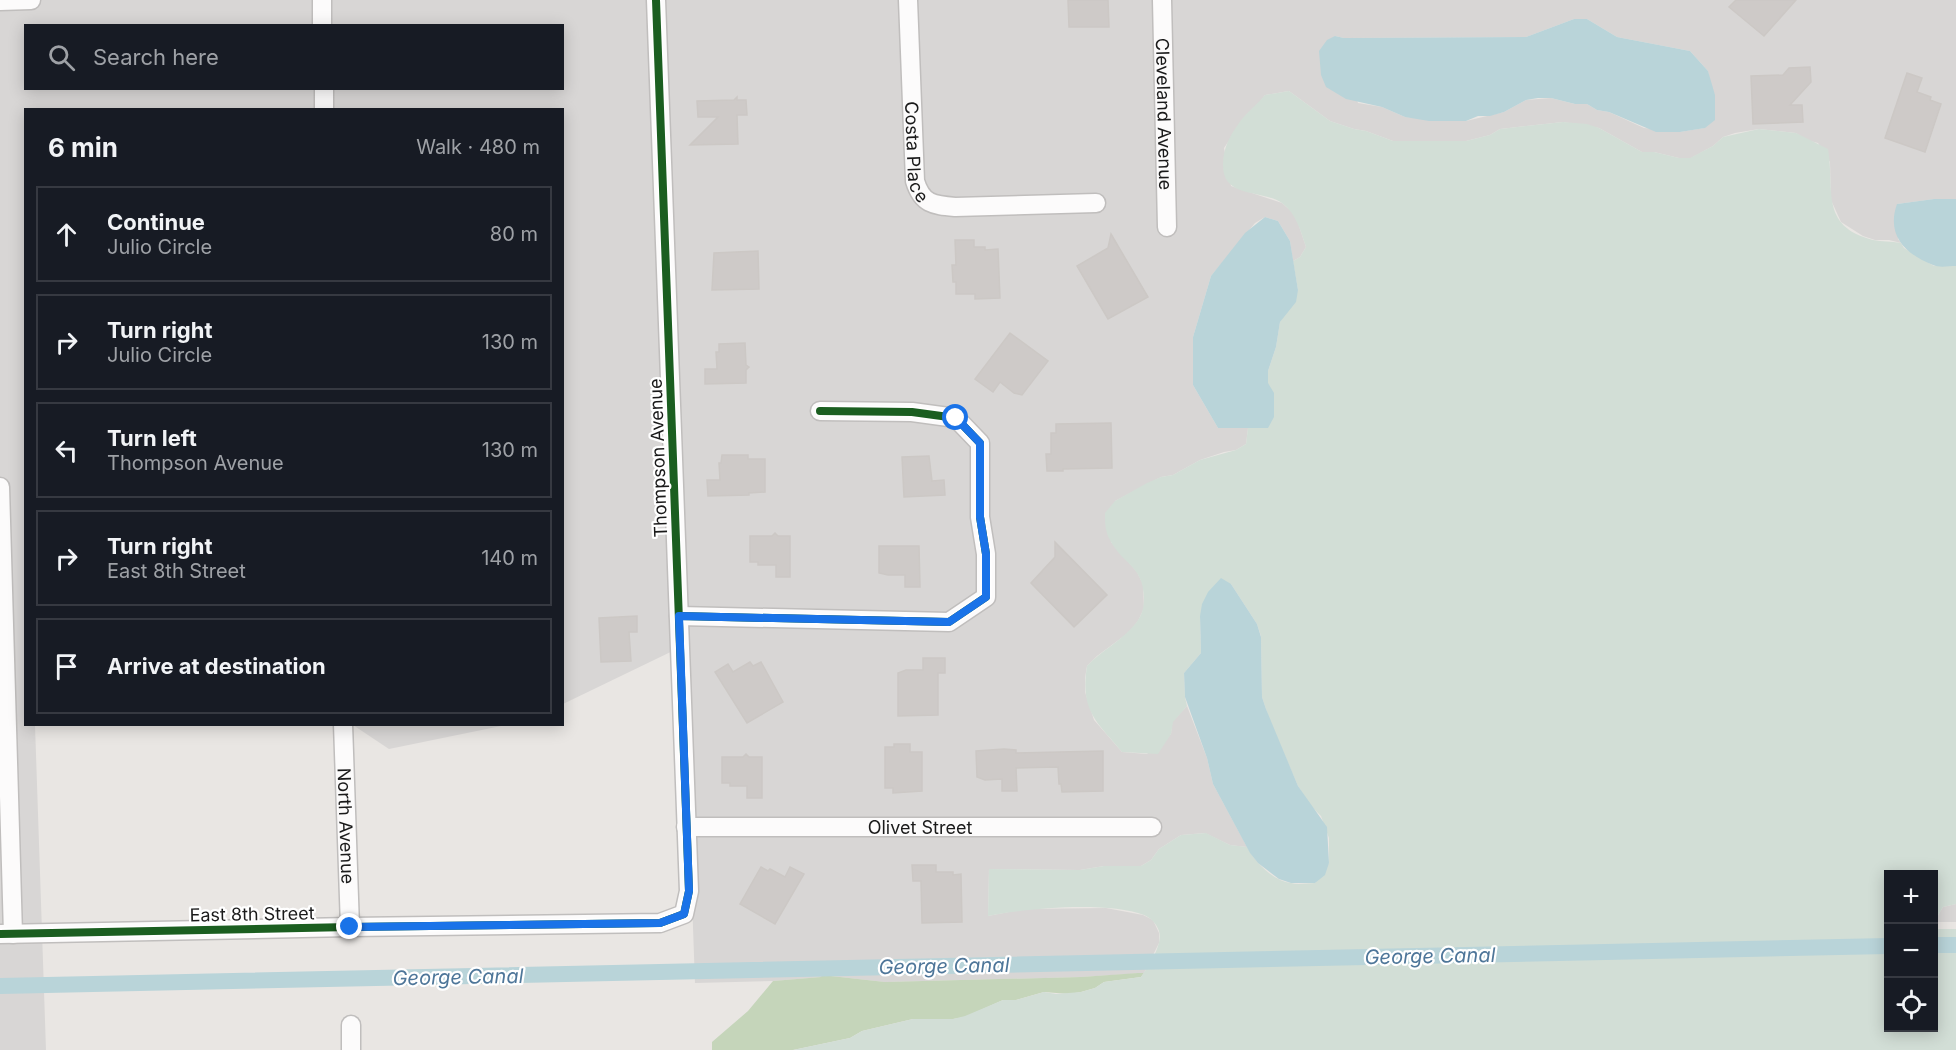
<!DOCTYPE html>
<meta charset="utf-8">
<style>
body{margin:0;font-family:Inter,sans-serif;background:#20242c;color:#f1f3f6}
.controls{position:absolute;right:18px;bottom:18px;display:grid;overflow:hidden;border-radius:0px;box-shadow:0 3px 15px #0003}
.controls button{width:54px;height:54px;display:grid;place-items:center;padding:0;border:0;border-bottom:2px solid #363941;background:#171b24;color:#f1f3f6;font:30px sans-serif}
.stop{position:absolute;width:18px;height:18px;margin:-14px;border:4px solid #1a73e8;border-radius:50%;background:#fff}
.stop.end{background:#1a73e8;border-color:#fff;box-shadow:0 2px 6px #0008}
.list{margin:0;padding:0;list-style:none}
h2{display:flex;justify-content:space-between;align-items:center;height:78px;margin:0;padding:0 24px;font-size:26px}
h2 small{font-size:20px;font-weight:400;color:#9ea1a6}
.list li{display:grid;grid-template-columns:39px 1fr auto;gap:18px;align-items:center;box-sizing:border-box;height:96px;margin:0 12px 12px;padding:0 12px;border:2px solid #363941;border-radius:0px}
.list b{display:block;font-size:22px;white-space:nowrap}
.list p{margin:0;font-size:20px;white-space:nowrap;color:#9ea1a6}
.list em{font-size:20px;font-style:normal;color:#9ea1a6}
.icon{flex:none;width:33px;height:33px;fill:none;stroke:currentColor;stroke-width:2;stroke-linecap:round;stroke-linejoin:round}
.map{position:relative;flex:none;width:1956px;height:1050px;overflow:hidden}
.search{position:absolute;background:#171b24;box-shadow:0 3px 15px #0003;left:24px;top:24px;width:540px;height:66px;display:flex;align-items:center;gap:15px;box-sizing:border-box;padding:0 21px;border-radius:0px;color:#9ea1a6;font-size:22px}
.panel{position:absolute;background:#171b24;box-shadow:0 3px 15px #0003;left:24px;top:108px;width:540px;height:618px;border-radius:0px}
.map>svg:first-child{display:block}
</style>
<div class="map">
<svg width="1956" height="1050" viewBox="0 0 1956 1050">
<rect width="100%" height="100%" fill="#e9e6e3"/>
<!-- residential -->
<g fill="#d8d6d5" fill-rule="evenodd">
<path d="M0 0H1956V199H1934L1897 204 1898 239 1901 243 1889 240H1875L1863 236 1841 222 1831 200 1830 162 1818 143 1806 140 1796 133 1759 129 1735 133 1723 137 1713 146 1691 158H1679L1654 152H1642L1599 128 1563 122 1500 129 1490 135 1466 141H1393L1366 131 1354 129 1330 121 1289 91 1265 95 1257 106 1247 114 1224 148 1231 186 1282 203 1292 212 1298 223 1306 247 1300 257 1293 261 1290 241 1278 221 1265 217 1255 223 1211 276 1193 337V385L1218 428H1248L1246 444 1236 450 1224 452 1200 460 1173 475 1161 477 1115 501 1111 542 1137 572 1143 584 1144 608 1138 621 1128 633 1097 656 1087 666 1085 678V692L1094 720 1122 752 1147 754 1171 734 1172 722 1187 706 1207 758 1213 784 1247 847 1230 845 1205 833 1181 835 1159 849 1151 860 1141 866H1104L1080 870 989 869 988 916 1025 909 1106 908 1143 915 1153 920 1159 933V943L1144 973 1081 977 885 982 822 975V977L773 981 695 983 683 646 563 704 562 110H26V724L35 725 46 1050H0ZM1574 19H1587L1617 37 1690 51 1708 71 1715 119 1704 128 1680 132 1644 128 1609 112 1597 110 1587 104H1575L1551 98 1526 100 1504 112 1466 121 1405 117 1382 107 1358 103 1335 36 1344 38 1526 37ZM26 26H562V88H26Z"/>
<path d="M353 725H506L389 749Z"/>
<path d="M1956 904V922H1937V917L1943 907Z"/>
</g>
<!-- forest -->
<path fill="#c5d5ba" d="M1138 973H1144L1141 977 1104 982 1095 988 1081 992 1069 994 1044 992 1016 1000H1003L965 1017 953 1019H913L862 1031 850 1038 793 1050H712V1042L748 1011 773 981 821 977 822 975 885 982 1081 977Z"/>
<!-- wetland -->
<path fill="#d2ded6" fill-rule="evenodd" d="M1289 91 1330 121 1354 129 1366 131 1393 141H1466L1490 135 1500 129 1563 122 1587 124 1599 128 1642 152H1654L1679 158H1690L1713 146 1723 137 1759 129 1796 133 1828 149C1835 190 1819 226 1873 240 1882 242 1891 241 1901 243L1904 248 1934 266H1956V904L1943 907 1937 917V929H1956V1050H793L850 1038 862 1031 913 1019H953L965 1016 1003 1000H1016L1044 992 1056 994 1081 992 1095 988 1104 982 1141 977C1149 965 1163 945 1159 931 1156 923 1151 918 1144 915 1108 901 1026 908 988 916L989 869 1080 870 1104 866H1141L1151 860 1159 849 1181 835 1206 833 1230 845 1247 847C1255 862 1273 881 1291 883 1298 885 1307 883 1315 883L1329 863V838L1321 816 1311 806 1298 786 1270 721 1262 697 1261 636 1257 624 1231 584 1200 616 1201 653 1184 673 1185 697 1187 706 1173 722 1171 734 1158 754 1122 752C1096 721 1080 711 1087 666 1102 650 1122 641 1136 623 1142 615 1144 608 1144 598 1143 565 1123 565 1110 540 1105 531 1105 523 1105 513L1115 501 1147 483 1161 477 1173 475 1200 460 1236 450 1246 444 1248 428H1268V371L1276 347 1280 322 1298 290 1293 261 1300 257 1306 247C1301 232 1296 213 1282 203 1261 189 1222 199 1223 164 1223 150 1229 137 1237 126 1244 114 1256 106 1265 95ZM1888 874H1934V1028H1888Z"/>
<!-- water -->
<g fill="#b9d4d9">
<path d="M1574 19H1587L1617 37 1690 51 1708 71 1715 95V120L1705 128 1680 132H1656L1609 112 1597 110 1587 104H1575L1551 98H1538L1526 100 1504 112 1490 116H1478L1466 121H1429L1405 117 1382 107 1346 99 1326 87 1321 75 1319 51 1327 40 1335 36 1344 38 1526 37Z"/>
<path d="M1934 199H1956V266C1949 266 1939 268 1933 265 1905 254 1886 235 1897 204Z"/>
<path d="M1265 217 1278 221 1290 241 1298 290 1296 302 1280 322 1276 347 1268 371V383L1274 393V417L1268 428H1218L1193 385V337L1211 276 1245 233Z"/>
<path d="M1221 578 1231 584 1257 624 1261 637 1262 697 1266 709 1298 786 1327 827 1329 863 1325 875 1315 883H1291L1279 879 1258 863 1250 853 1213 784 1207 758 1185 697 1184 673 1201 653 1200 616 1202 604 1208 592Z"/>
</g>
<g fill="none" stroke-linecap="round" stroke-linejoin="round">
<!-- canal -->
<g stroke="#b9d4d9" stroke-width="16">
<path d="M1934 945H1956"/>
<path d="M0 986 1888 946"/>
</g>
</g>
<!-- building -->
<g fill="#cecac8" stroke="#ccc8c5" stroke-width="1.5">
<path d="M1068 0H1108L1109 27H1069Z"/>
<path d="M1736 0H1796L1764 36 1729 7Z"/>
<path d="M1810 67 1811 82 1790 105H1802L1803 122 1753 124 1751 76 1783 75 1789 68Z"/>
<path d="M1907 73 1922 78 1917 92 1931 97 1930 100 1941 104 1925 152 1885 138Z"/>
<path d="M737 97V100H746L747 115H737L738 144 690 145 718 117H698L697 101 734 100Z"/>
<path d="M1111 234 1148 297 1108 319 1077 266 1108 248Z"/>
<path d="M955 240H974V247H985V250L998 249 1000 298 975 299V294H956V282H953L952 265H956Z"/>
<path d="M758 251 759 289 712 290 714 253Z"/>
<path d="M1010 333 1048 361 1022 395 1014 393 1000 382 993 392 975 379Z"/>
<path d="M745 343 746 365 749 367 746 370V383L705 384V369H717L716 352H719V344Z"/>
<path d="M1111 423 1112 468 1063 469V471H1047L1046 454H1051V433H1056V424Z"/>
<path d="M722 455H748V459H765V492L749 493V495L708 496 707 480H720L719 463H721Z"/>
<path d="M929 456 932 481 944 480 945 495 904 497 902 457Z"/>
<path d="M775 533 778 536H790V577H776V565H758V562H750V536H772Z"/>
<path d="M1055 542 1107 595 1074 627 1031 583 1055 557Z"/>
<path d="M879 546H919L920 587H905V575H888L879 573Z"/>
<path d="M637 616V632H629L631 661 601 662 599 618Z"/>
<path d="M923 658H945V673H938V715L898 716V673L906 670H923Z"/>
<path d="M750 662 753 666 761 662 783 702 747 723 715 672 728 664 733 672Z"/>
<path d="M894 744H910V752H922V791L893 793V788H885V747H894Z"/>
<path d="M1004 749 1016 750V753L1103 751V791L1062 792 1061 784H1059L1058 767 1016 768 1017 791H1002V779L985 780 977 777 976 751Z"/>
<path d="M746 754 749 757H762V798H747V786H730V783H722V757H743Z"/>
<path d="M912 865H936V872H953V875L961 874 962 922 922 923 921 881H913Z"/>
<path d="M761 867 768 871 770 869 785 877 790 867 804 874 775 924 740 904Z"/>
</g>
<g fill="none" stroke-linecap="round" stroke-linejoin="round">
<defs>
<g id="minor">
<path d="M322 0V26"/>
<path id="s1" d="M908 0 915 181C922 204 933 205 955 207L1096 203"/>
<path id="s2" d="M1162 0 1167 227"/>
<path d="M0 1 31 0"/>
<path d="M324 88V110"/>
<path d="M0 487 13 934"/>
<path d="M679 616 949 622 986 597V554L980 517V443L956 418 912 412 820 411"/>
<path id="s3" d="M343 724 350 927"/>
<path id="s4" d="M686 827H1152"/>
<path d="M0 934 350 927 660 923 684 914 689 891 656 0"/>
<path d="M351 1025V1050"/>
</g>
</defs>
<!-- minor casing -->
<use href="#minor" stroke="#c0bebd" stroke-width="21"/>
<!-- minor -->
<use href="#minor" stroke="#fcfbfb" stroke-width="18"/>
<defs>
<g id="cycleway">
<path d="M679 616 949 622 986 597V554L980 517V443L956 418 912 412 820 411"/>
<path d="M0 934 350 927 660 923 684 914 689 891 656 0"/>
</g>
</defs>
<!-- cycleway casing -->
<use href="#cycleway" stroke="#fff" stroke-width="11"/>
<!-- cycleway -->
<use href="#cycleway" stroke="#1b5e20" stroke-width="8"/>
</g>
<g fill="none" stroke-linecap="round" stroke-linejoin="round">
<!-- route -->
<path stroke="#1a73e8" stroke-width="8" d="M350 927 660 923 684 914 689 891 679 616 949 622 986 597V554L980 517V443L956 418"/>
</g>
<g text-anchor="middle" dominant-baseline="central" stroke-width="4.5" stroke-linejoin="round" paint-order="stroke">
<!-- street labels -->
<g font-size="18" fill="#1a1a1a" stroke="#fff">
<text stroke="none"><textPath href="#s2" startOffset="114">Cleveland Avenue</textPath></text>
<text stroke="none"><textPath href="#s1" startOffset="152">Costa Place</textPath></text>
<text transform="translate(658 458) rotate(-92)">Thompson Avenue</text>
<text stroke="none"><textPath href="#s3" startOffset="102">North Avenue</textPath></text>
<text stroke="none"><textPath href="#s4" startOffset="234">Olivet Street</textPath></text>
<text transform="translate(252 914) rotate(-1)">East 8th Street</text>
</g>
<!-- water labels -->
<g font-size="20" font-style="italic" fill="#4e7699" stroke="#fff">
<text transform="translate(1430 956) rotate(-1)">George Canal</text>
<text transform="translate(944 966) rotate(-1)">George Canal</text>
<text transform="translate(458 977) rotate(-1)">George Canal</text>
</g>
</g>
</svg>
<div class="controls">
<button>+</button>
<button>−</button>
<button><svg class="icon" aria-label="locate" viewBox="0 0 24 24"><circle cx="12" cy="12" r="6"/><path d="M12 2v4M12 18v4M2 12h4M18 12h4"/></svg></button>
</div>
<div class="stop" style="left:956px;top:418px"></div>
<div class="stop end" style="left:350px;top:927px"></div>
<div class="search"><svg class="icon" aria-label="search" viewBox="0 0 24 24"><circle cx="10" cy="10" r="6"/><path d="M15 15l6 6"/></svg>Search here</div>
<section class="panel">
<h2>6 min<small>Walk · 480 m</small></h2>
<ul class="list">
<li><svg class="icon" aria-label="ahead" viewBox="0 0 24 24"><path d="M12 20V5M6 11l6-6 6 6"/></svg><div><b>Continue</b><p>Julio Circle</p></div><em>80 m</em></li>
<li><svg class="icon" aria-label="right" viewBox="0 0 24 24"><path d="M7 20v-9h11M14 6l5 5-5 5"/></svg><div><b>Turn right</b><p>Julio Circle</p></div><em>130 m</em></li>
<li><svg class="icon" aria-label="left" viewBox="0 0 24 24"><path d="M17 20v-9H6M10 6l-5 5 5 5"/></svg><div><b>Turn left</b><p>Thompson Avenue</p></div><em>130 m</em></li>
<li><svg class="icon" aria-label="right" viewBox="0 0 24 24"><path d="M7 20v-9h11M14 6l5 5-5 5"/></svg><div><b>Turn right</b><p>East 8th Street</p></div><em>140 m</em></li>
<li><svg class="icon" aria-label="arrive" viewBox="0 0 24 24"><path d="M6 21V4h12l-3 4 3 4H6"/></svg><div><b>Arrive at destination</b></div></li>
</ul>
</section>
</div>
